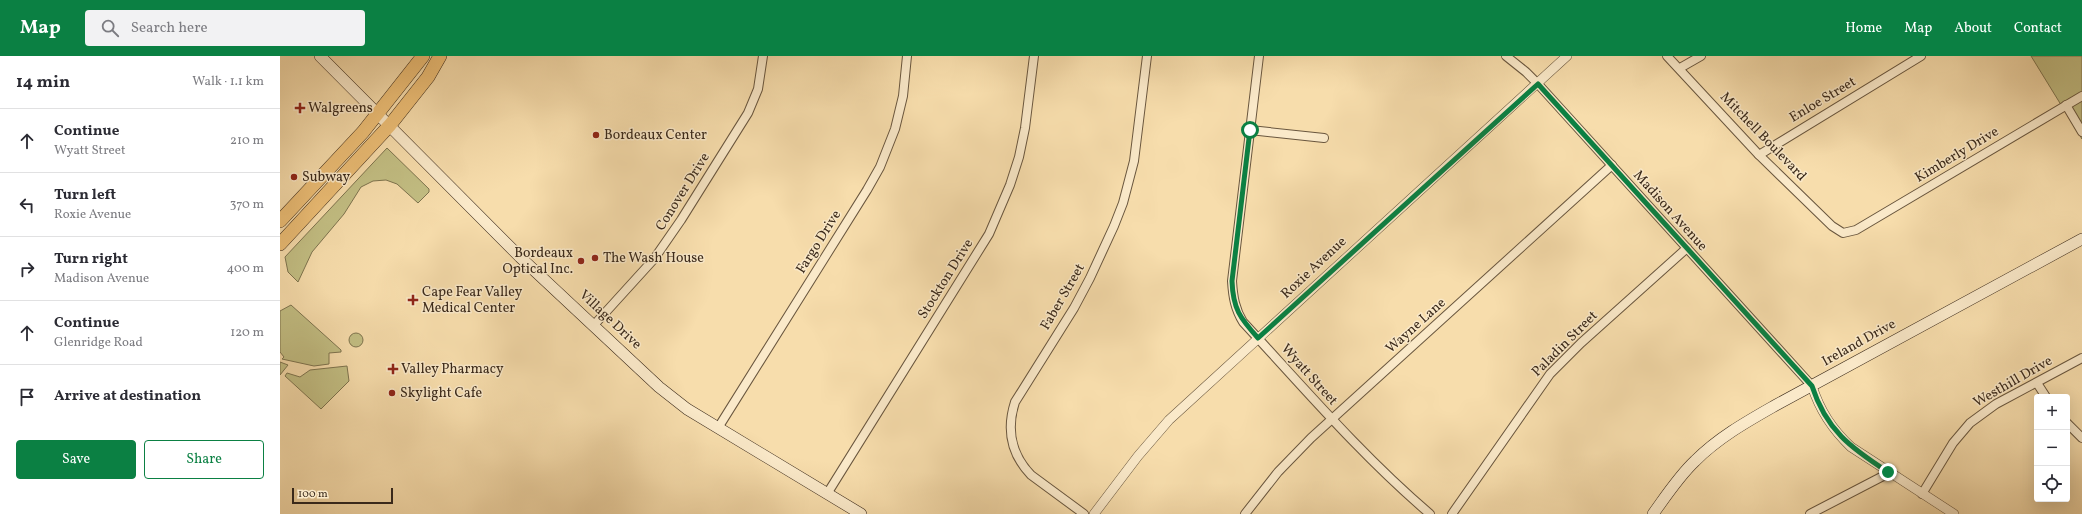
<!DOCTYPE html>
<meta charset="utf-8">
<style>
body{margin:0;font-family:Vollkorn,serif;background:#f2f2f3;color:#2b2b33}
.controls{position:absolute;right:12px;bottom:12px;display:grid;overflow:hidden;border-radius:4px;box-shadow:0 4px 16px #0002}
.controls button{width:36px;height:36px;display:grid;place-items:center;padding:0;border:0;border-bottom:1px solid #e1e1e2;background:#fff;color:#2b2b33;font:20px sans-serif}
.scale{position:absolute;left:12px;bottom:10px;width:101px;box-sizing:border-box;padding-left:4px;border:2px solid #3a291a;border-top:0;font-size:11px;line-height:14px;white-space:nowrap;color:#3a291a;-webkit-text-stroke:3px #fae9c9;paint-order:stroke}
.stop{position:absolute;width:12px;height:12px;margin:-9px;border:3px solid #0b8043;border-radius:50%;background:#fff}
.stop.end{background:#0b8043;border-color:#fff;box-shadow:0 1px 4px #0008}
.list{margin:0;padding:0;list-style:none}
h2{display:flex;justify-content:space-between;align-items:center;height:52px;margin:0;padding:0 16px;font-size:17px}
h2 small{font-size:13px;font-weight:400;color:#7c7c81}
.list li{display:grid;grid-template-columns:26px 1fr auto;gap:12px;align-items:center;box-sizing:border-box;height:64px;padding:0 16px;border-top:1px solid #e1e1e2}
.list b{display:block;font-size:15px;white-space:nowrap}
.list p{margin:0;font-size:13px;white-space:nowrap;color:#7c7c81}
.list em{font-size:13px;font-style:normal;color:#7c7c81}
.actions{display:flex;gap:8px;padding:12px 16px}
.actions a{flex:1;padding:9px 0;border:1px solid #0b8043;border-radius:4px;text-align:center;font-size:14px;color:#0b8043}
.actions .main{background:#0b8043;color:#fff}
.icon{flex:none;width:22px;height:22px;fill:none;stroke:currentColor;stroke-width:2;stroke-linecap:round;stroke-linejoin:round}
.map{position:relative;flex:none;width:1802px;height:458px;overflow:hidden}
header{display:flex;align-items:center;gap:24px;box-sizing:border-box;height:56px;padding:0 20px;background:#0b8043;color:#fff}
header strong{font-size:19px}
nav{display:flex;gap:22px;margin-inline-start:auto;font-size:14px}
.search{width:280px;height:36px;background:#f2f2f3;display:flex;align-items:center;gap:10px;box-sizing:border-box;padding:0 14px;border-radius:4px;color:#7c7c81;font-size:15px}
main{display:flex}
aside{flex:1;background:#fff}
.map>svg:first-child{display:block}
</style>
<header>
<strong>Map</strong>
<div class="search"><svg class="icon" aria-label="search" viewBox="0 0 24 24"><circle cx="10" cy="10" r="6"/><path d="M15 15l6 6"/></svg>Search here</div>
<nav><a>Home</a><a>Map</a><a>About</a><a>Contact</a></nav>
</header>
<main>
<aside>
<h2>14 min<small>Walk · 1.1 km</small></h2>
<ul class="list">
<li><svg class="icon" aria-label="ahead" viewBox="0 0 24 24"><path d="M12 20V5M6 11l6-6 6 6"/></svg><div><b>Continue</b><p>Wyatt Street</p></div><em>210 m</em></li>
<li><svg class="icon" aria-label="left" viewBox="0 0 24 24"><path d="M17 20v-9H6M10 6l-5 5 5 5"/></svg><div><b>Turn left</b><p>Roxie Avenue</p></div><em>370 m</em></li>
<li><svg class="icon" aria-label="right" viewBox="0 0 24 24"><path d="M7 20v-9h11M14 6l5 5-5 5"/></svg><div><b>Turn right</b><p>Madison Avenue</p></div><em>400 m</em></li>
<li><svg class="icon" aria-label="ahead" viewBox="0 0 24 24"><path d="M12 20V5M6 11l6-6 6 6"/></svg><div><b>Continue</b><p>Glenridge Road</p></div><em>120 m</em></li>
<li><svg class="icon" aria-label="arrive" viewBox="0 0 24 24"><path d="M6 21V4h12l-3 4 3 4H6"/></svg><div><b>Arrive at destination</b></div></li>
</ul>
<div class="actions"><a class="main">Save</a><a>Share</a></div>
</aside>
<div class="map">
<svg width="1802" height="458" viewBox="0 0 1802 458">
<rect width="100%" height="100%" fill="#f7ddac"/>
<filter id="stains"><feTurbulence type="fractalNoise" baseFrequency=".005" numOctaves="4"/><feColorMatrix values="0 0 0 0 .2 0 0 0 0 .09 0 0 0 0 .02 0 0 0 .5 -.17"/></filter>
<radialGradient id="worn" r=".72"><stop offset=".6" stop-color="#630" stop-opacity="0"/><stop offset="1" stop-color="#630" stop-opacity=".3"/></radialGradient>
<!-- green -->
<g fill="#c3bf84" stroke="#7e744f">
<path d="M1751 0H1802V83Z"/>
<path d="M107 92 149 133V136L138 147 117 128 106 124 93 125 81 131 64 158 32 196 18 226 8 216 5 201Z"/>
<path d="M11 249 61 294V296L49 297V308L34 310 2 303 4 301 0 296V255Z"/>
<circle cx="76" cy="284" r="7"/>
<path d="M0 306 8 309 0 319Z"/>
<path d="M67 310 69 325 41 353 5 320 7 317 20 321 30 314Z"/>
</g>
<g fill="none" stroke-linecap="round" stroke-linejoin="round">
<defs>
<g id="minor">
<path d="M979 0 952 225C953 241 955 253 963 266 1024 332 1082 400 1150 458"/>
<path d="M1226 0 1246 16 1258 28 1532 330"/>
<path d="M1387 0 1479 99 1552 170 1563 177 1576 174 1802 40"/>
<path d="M1400 12 1421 0"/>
<path d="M1786 49 1802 76"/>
<path d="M970 74 1044 82"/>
<path d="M1479 99 1641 0"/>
<path d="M314 269 374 203 401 164 468 57 478 33 483 0"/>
<path d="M1757 327 1766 341"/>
<path d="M1787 367 1802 382"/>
<path d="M438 372 587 134 600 111 615 73 623 40 627 0"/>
<path d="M547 438 709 178 730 129 739 101 745 72 754 0"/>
<path d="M1642 438 1673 387 1690 367 1716 348 1802 302"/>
<path d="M804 458 751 419C731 398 726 374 735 346L794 252 810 222 834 170 843 147 854 105 867 0"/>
<path d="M965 458 998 416 1031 382 1332 109"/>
<path d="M1172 458 1270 318 1301 287 1407 192"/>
<path d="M1530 458 1609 417"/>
</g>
<g id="tertiary">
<path d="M1532 330C1540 355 1552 373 1571 391L1674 458"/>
<path d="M814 458 858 400 889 364 1287 0"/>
</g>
<g id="secondary">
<path d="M40 0 240 201 379 331 407 353 581 458"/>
<path d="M1373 458C1386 440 1399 420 1415 405 1439 381 1468 365 1496 349L1802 183"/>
</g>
<g id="trunk">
<path d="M0 165 83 76 143 0"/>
<path d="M0 188 110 69 148 21 160 0"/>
</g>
</defs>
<!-- minor casing -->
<use href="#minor" stroke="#69563e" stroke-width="10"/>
<!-- tertiary casing -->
<use href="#tertiary" stroke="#69563e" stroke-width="10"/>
<!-- secondary casing -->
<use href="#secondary" stroke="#3a291a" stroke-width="12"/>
<!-- trunk casing -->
<use href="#trunk" stroke="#3a291a" stroke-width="14"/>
<!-- minor -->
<use href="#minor" stroke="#fae9c9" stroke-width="8"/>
<!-- tertiary -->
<use href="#tertiary" stroke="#fae9c9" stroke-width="9"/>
<!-- secondary -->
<use href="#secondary" stroke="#fae9c9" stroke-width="11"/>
<!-- trunk -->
<use href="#trunk" stroke="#ecbe76" stroke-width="13"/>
</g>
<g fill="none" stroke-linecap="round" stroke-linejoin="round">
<!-- route -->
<path stroke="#0b8043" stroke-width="5" d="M970 74 952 225C953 253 960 262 978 282L1258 28 1532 330C1546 374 1571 392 1608 416"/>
</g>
<!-- markers -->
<g fill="#8f2418" stroke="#fae9c9" stroke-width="1.5">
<path d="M18 46h4v4h4v4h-4v4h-4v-4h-4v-4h4z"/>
<circle cx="316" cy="79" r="4"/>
<circle cx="14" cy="121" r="4"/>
<circle cx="315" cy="202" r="4"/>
<circle cx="301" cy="205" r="4"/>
<path d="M131 238h4v4h4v4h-4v4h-4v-4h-4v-4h4z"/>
<path d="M111 307h4v4h4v4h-4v4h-4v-4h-4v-4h4z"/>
<circle cx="112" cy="337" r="4"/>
</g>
<g text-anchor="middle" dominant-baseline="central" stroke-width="3" stroke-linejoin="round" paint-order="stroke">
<!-- street labels -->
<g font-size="14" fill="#3a291a" stroke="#fae9c9">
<text transform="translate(1543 44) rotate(-31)">Enloe Street</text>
<text transform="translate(1483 81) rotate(46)">Mitchell Boulevard</text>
<text transform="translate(1677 99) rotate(-31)">Kimberly Drive</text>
<text transform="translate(403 136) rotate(-58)">Conover Drive</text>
<text transform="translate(1390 155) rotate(48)">Madison Avenue</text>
<text transform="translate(539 186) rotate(-58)">Fargo Drive</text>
<text transform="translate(1034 212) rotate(-43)">Roxie Avenue</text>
<text transform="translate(666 223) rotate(-58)">Stockton Drive</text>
<text transform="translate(783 241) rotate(-60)">Faber Street</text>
<text transform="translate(330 264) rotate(43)">Village Drive</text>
<text transform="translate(1136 270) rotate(-42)">Wayne Lane</text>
<text transform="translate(1579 287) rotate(-29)">Ireland Drive</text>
<text transform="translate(1285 288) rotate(-45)">Paladin Street</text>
<text transform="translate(1029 319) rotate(48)">Wyatt Street</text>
<text transform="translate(1733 326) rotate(-30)">Westhill Drive</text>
</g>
<!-- poi labels -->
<g font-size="14" fill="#3a291a" stroke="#fae9c9" text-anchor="start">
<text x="28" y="52">Walgreens</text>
<text x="324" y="79">Bordeaux Center</text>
<text x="22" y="121">Subway</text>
<text x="293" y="197" text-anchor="end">Bordeaux<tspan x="293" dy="16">Optical Inc.</tspan></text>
<text x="323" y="202">The Wash House</text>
<text x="142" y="236">Cape Fear Valley<tspan x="142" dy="16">Medical Center</tspan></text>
<text x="121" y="313">Valley Pharmacy</text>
<text x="120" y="337">Skylight Cafe</text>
</g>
</g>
<rect width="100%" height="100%" filter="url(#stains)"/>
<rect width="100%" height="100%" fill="url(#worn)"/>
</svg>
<div class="controls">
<button>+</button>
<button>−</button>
<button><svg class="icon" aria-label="locate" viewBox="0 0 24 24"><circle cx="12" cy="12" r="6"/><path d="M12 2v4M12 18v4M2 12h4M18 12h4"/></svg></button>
</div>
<div class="scale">100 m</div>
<div class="stop" style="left:970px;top:74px"></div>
<div class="stop end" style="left:1608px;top:416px"></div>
</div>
</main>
